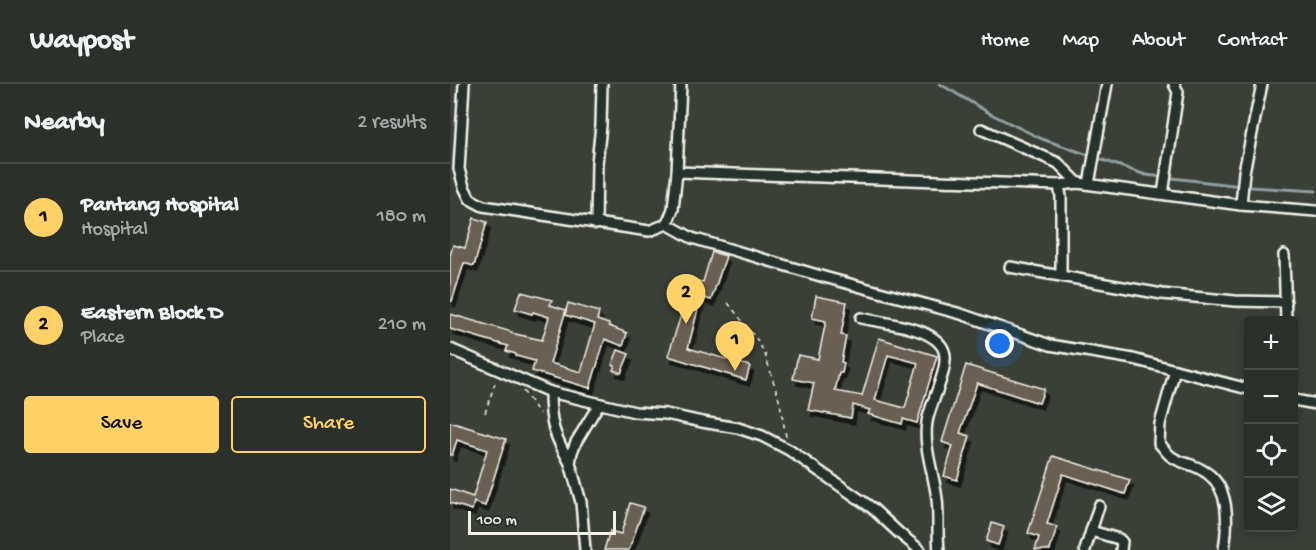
<!DOCTYPE html>
<meta charset="utf-8">
<style>
body{margin:0;font-family:"Gochi Hand",sans-serif;background:#343832;color:#f1f3f6}
.controls{position:absolute;right:18px;bottom:18px;display:grid;overflow:hidden;border-radius:6px;box-shadow:0 3px 9px #0003}
.controls button{width:54px;height:54px;display:grid;place-items:center;padding:0;border:0;border-bottom:2px solid #484b47;background:#2c302a;color:#f1f3f6;font:30px sans-serif}
.scale{position:absolute;left:18px;bottom:15px;width:148px;box-sizing:border-box;padding-left:6px;border:3px solid #f4f1e8;border-top:0;font-size:16px;line-height:21px;white-space:nowrap;color:#f4f1e8;-webkit-text-stroke:4px #26332d;paint-order:stroke}
.you{position:absolute;left:550px;top:260px;width:21px;height:21px;margin:-15px;border:4px solid #fff;border-radius:50%;background:#1a73e8;box-shadow:0 0 0 9px #1a73e833}
.badge{display:grid;place-items:center;width:39px;height:39px;border-radius:50%;background:#ffd166;color:#111;font-size:20px;font-weight:700}
.pin{position:absolute;translate:-50% -50px;filter:drop-shadow(0 2px 3px #0008)}
.pin::after{content:'';position:absolute;top:32px;width:21px;height:18px;background:inherit;clip-path:polygon(0 0,100% 0,50% 100%)}
.list{margin:0;padding:0;list-style:none}
h2{display:flex;justify-content:space-between;align-items:center;height:78px;margin:0;padding:0 24px;font-size:26px}
h2 small{font-size:20px;font-weight:400;color:#a6a9a8}
.list li{display:grid;grid-template-columns:39px 1fr auto;gap:18px;align-items:center;box-sizing:border-box;height:108px;padding:0 24px;border-top:2px solid #484b47}
.list b{display:block;font-size:22px;white-space:nowrap}
.list p{margin:0;font-size:20px;white-space:nowrap;color:#a6a9a8}
.list em{font-size:20px;font-style:normal;color:#a6a9a8}
.actions{display:flex;gap:12px;padding:18px 24px}
.actions a{flex:1;padding:14px 0;border:2px solid #ffd166;border-radius:6px;text-align:center;font-size:21px;color:#ffd166}
.actions .main{background:#ffd166;color:#111}
.icon{flex:none;width:33px;height:33px;fill:none;stroke:currentColor;stroke-width:2;stroke-linecap:round;stroke-linejoin:round}
.map{position:relative;flex:none;width:866px;height:466px;overflow:hidden}
header{display:flex;align-items:center;gap:36px;box-sizing:border-box;height:84px;padding:0 30px;background:#2c302a;border-bottom:2px solid #484b47}
header strong{font-size:28px}
nav{display:flex;gap:33px;margin-inline-start:auto;font-size:21px}
main{display:flex}
aside{flex:1;background:#2c302a}
.map>svg:first-child{display:block}
</style>
<header>
<strong>Waypost</strong>
<nav><a>Home</a><a>Map</a><a>About</a><a>Contact</a></nav>
</header>
<main>
<aside>
<h2>Nearby<small>2 results</small></h2>
<ul class="list">
<li><span class="badge">1</span><div><b>Pantang Hospital</b><p>Hospital</p></div><em>180 m</em></li>
<li><span class="badge">2</span><div><b>Eastern Block D</b><p>Place</p></div><em>210 m</em></li>
</ul>
<div class="actions"><a class="main">Save</a><a>Share</a></div>
</aside>
<div class="map">
<svg width="866" height="466" viewBox="0 0 866 466">
<defs>
<filter id="shadow"><feDropShadow dx="3.5" dy="6" stdDeviation="0" flood-color="#0009"/></filter>
</defs>
<rect width="100%" height="100%" fill="#3a4038"/>
<filter id="ink" filterUnits="userSpaceOnUse"><feTurbulence type="fractalNoise" baseFrequency=".0167" numOctaves="2"/><feDisplacementMap in="SourceGraphic" scale="12" xChannelSelector="R" yChannelSelector="G"/><feConvolveMatrix kernelMatrix="1 2 1 2 8 2 1 2 1" color-interpolation-filters="sRGB"/></filter>
<g filter="url(#ink)">
<g fill="none" stroke-linecap="round" stroke-linejoin="round">
<!-- stream -->
<path stroke="#919fa2" stroke-width="3" d="M490 0 541 30 592 55 696 91 800 103 866 107"/>
</g>
<!-- building -->
<g fill="#695f53" stroke="#f4f1e8" stroke-width="1.5" fill-rule="evenodd" filter="url(#shadow)">
<path d="M24 134 37 138 24 182 14 179 2 217H0V172L3 161 15 164Z"/>
<path d="M262 168 276 172 261 216 251 213 238 264 300 282 296 296 218 272 242 196 253 198Z"/>
<path d="M71 208 102 216 100 221 116 226 100 279 131 288 145 240 115 231 118 219 149 228 147 236 159 240V242L177 249 173 262 155 255 140 304 82 287 85 277 66 272V270L56 267 58 262 0 245V230L62 248 61 249 92 256 99 233 83 228 82 230 65 225Z"/>
<path d="M366 212 397 218 391 251 396 252 391 278 394 279 392 289H389L385 307 412 312 429 254 487 272 467 339 453 335 452 340 418 330 420 326 403 321 401 334 358 326 364 299 343 295 348 271 368 275 376 237 362 234ZM438 271 468 279 455 324 425 316Z"/>
<path d="M168 266 179 270 171 289 163 286 165 282 162 281Z"/>
<path d="M516 281 594 305 589 319 527 299 510 349 520 352 507 396 494 392 503 362 492 358Z"/>
<path d="M0 338 56 355 35 422 24 418 22 426 0 419V405L23 413 37 366 7 356 2 371H0Z"/>
<path d="M603 372 680 396 675 410 613 390 597 440 607 443 600 466H585L589 453 578 449Z"/>
<path d="M180 419 194 423 179 466H154L160 447 171 450Z"/>
<path d="M542 439 554 443 548 461 536 457Z"/>
</g>
<g fill="none" stroke-linecap="round" stroke-linejoin="round">
<defs>
<g id="minor">
<path d="M14 0 9 85 14 103 20 115 33 122 199 147 217 140 242 154 374 193 511 230 600 261 683 275 798 305"/>
<path d="M531 45 608 79 628 99"/>
<path d="M227 88 231 0"/>
<path d="M639 100 657 0"/>
<path d="M713 110 728 8 724 0"/>
<path d="M791 121 794 88 812 0"/>
<path d="M146 140 147 79 151 41 152 0"/>
<path d="M217 140 223 125 227 88 609 101"/>
<path d="M834 171 836 237"/>
<path d="M560 183 712 210 785 217 836 218"/>
<path d="M611 191V113L609 101 628 99 791 121 866 127"/>
<path d="M411 234C433 239 486 243 494 267 500 284 480 319 477 338 473 363 484 390 487 415 489 432 487 449 489 466"/>
<path d="M0 265 100 308 185 328 216 330 252 338 288 344 312 352 339 366 422 424 449 449 470 466"/>
<path d="M725 286 710 340 709 359C713 363 717 370 722 373 730 379 743 380 752 386 781 401 778 438 774 466"/>
<path d="M100 308C100 340 104 351 120 379"/>
<path d="M844 316 866 320"/>
<path d="M641 447 669 455 672 458 671 466"/>
<path d="M135 466 131 418 120 379 122 368 126 358 149 320"/>
<path d="M635 466 649 422"/>
</g>
</defs>
<!-- minor casing -->
<use href="#minor" stroke="#f4f1e8" stroke-width="14"/>
<!-- path -->
<g stroke="#f4f1e8" stroke-width="1.5" stroke-dasharray="4.5 4.5" stroke-linecap="butt">
<path d="M278 219 308 257 315 270 330 319 336 353"/>
<path d="M73 307 90 330"/>
<path d="M35 329 46 296"/>
</g>
<!-- minor -->
<use href="#minor" stroke="#26332d" stroke-width="9"/>
</g>
</g>
</svg>
<div class="controls">
<button>+</button>
<button>−</button>
<button><svg class="icon" aria-label="locate" viewBox="0 0 24 24"><circle cx="12" cy="12" r="6"/><path d="M12 2v4M12 18v4M2 12h4M18 12h4"/></svg></button>
<button><svg class="icon" aria-label="layers" viewBox="0 0 24 24"><path d="M12 4l9 5-9 5-9-5zM3 14l9 5 9-5"/></svg></button>
</div>
<div class="scale">100 m</div>
<div class="you"></div>
<div class="pin badge" style="left:285px;top:287px">1</div>
<div class="pin badge" style="left:236px;top:240px">2</div>
</div>
</main>
